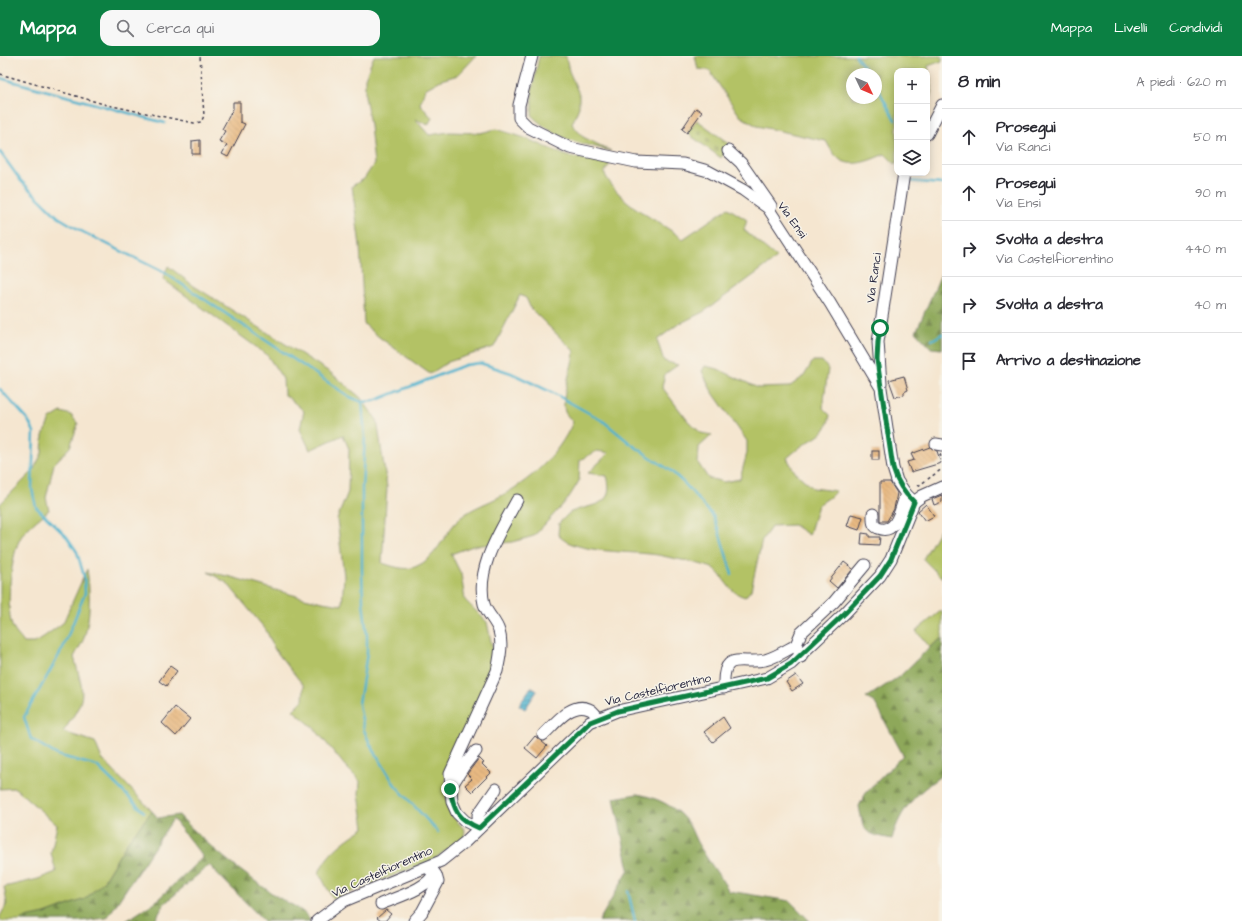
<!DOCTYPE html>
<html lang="it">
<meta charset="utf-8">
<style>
body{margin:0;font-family:"Architects Daughter",sans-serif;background:#f7f7f7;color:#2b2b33}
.controls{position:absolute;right:12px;top:12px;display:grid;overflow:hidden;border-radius:8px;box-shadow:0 2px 10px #0003}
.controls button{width:36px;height:36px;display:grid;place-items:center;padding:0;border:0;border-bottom:1px solid #e1e1e2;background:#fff;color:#2b2b33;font:20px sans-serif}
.compass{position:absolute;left:846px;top:12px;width:36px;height:36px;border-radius:50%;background:#fff;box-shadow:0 2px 10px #0003;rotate:134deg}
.stop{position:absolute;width:12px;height:12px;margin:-9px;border:3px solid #0b8043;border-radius:50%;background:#fff}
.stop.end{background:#0b8043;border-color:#fff;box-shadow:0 1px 4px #0008}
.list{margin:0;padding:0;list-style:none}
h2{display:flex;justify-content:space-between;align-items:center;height:52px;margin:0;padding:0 16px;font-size:17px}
h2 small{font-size:13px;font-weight:400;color:#7c7c81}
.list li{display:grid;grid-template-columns:26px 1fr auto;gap:12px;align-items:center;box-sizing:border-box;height:56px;padding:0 16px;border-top:1px solid #e1e1e2}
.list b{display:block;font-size:15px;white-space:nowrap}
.list p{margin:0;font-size:13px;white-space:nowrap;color:#7c7c81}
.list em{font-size:13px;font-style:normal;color:#7c7c81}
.icon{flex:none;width:22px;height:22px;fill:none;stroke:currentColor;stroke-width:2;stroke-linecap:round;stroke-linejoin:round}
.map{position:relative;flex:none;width:942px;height:865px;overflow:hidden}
header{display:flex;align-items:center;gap:24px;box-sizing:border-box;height:56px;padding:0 20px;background:#0b8043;color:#fff}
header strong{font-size:19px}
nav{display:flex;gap:22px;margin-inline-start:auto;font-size:14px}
.search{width:280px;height:36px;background:#f7f7f7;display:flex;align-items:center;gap:10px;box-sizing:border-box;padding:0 14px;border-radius:12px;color:#7c7c81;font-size:15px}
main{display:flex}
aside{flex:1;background:#fff}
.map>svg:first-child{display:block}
</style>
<header>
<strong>Mappa</strong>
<div class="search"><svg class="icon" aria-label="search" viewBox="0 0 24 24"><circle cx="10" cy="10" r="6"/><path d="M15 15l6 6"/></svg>Cerca qui</div>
<nav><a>Mappa</a><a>Livelli</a><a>Condividi</a></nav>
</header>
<main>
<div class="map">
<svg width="942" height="865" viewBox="0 0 942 865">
<defs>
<pattern id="forest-firs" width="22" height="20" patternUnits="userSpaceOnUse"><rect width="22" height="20" fill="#8ea85a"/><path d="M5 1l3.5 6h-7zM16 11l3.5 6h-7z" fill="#74884c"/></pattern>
<pattern id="cemetery-stones" width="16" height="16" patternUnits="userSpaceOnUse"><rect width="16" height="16" fill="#b3c265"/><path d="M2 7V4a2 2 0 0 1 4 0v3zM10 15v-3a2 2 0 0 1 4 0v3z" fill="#9aa659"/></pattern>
<pattern id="water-rules" width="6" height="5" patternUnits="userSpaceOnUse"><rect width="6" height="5" fill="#4fb2ce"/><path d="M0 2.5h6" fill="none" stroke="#4190a8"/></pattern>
<pattern id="building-back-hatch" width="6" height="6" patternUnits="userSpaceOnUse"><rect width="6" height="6" fill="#e8b982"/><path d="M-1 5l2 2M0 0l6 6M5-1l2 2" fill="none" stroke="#c79f71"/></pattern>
</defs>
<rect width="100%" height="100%" fill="#f7f3e8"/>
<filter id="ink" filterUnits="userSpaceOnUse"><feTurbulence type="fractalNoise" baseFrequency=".025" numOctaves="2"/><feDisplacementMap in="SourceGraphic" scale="8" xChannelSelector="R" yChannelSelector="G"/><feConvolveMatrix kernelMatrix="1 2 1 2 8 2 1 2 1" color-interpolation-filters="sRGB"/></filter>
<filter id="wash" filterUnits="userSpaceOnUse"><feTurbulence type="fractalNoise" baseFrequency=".012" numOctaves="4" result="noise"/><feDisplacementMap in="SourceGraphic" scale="16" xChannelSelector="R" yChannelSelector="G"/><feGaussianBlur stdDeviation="0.9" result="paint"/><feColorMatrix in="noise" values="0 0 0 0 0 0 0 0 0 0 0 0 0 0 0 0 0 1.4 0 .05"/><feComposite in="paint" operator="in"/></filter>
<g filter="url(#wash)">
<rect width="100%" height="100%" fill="#f5e6d0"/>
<!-- grass -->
<g fill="#b3c265" stroke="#6a7250" fill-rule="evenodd">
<path d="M374 0H476L458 19 441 24 425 33 420 48 432 62 428 69 415 63 429 79 449 76 480 77 496 73 525 82 567 100 610 108 604 117C622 151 654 161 683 183L728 152 747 164 744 174 777 202 705 255 677 269 657 284 664 305 678 309 665 318 662 331 688 365 701 377 712 379 699 391 698 407 708 422 724 426 740 423 747 397V385L711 334 702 315 705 310 718 313 758 332 789 331 804 320 813 305H822L828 313 823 352 830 359C826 381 815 380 799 392 795 395 791 399 787 402L795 416 813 432 836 435 830 441 818 449 809 479 794 469 772 470 762 484 751 534 745 541C728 536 726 523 714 513 709 509 667 501 658 499 633 495 574 498 558 479L559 467C563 464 567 458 571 456 591 448 616 451 607 420L588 417 609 397 597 395 580 404 579 425 568 443 534 480 512 486 473 490 451 498 461 518 465 544 487 566 493 595 491 618 449 708 444 735 453 761 465 774 464 781 433 804 333 843 319 817C326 797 347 783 364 772L359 738 360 725 346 711 314 672 293 654 303 644 304 630 275 594 266 574 227 527 208 516C253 524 296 544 342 549L344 520 337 463 348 436 349 393 343 379 310 394 300 373 304 355 284 338 283 323 267 299 163 223 168 210 194 230 331 317 360 341 377 364 387 431 382 507C392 510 404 515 415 511 436 503 443 480 457 465 469 453 483 449 497 442 529 426 558 400 573 366 571 363 566 359 565 356 560 340 573 312 574 295L531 253 526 242 520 239 494 291 448 306 430 318 379 281 364 268 360 190 352 130 364 123 374 108 370 69 365 40V22Z"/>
<path d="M539 0H566L569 15 579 38V51L572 68 583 81 611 95C579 87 557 84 532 60V35Z"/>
<path d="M695 0H942V5L928 10 932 31 927 61V15H897V106L895 108 885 98C870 104 850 114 837 101 832 97 829 90 826 85L757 70 740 60 709 14 698 13ZM852 18H876V42H852Z"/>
<path d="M61 356 71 359 78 368 70 391 54 408 46 442 49 454C39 463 24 473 19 485 11 501 5 556 13 572 15 577 21 582 24 587H35L63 567 87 513C90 534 91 561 84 582 82 588 77 595 74 601 85 642 87 640 63 676L95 686 102 703 152 755 128 785 103 826 85 843 45 858 19 865H0V860L7 848 4 831 38 823 56 816 51 797 57 769 15 732 0 733V448L33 415 42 397 43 380 50 363Z"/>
<path d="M942 470V522L923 503Z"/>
<path d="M942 554V582L930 591 916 575Z"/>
</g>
<!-- forest -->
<g fill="url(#forest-firs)" stroke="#58654a">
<path d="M942 216V293L931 292 916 276Z"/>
<path d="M942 582V719C916 738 901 751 892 783 864 777 864 778 859 750L866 737 903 699 875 647 866 642 900 620 930 591Z"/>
<path d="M637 738C656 741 678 751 689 769 693 776 695 784 700 791 709 806 720 820 729 835L790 845 810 865H599L629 813 614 742Z"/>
<path d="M152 755 158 762 179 759C206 789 240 815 273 838 284 846 306 853 310 865H264L209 809 164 848 155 865H126L155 846 203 801 173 763 107 862 80 865H21V863L45 858 85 843 103 826 128 785Z"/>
</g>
<!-- cemetery -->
<path fill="url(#cemetery-stones)" stroke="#6a7250" d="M697 64 731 89 721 102 687 77Z"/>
<!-- water -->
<path fill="url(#water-rules)" stroke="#386a84" d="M531 631 537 635 525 653 519 649Z"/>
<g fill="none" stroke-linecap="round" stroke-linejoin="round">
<!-- stream -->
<g stroke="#4fb2ce" stroke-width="2.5">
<path d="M856 0 869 18"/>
<path d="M0 22 165 67"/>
<path d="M876 29 895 64"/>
<path d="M0 96 21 125 58 161 83 176 165 217 350 341 362 346 374 345 465 309 480 307 496 312 511 317 553 337 603 365 631 388 671 415 684 427 713 460 718 472 732 518"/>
<path d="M908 125 942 128"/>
<path d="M932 284 942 278"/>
<path d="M0 333 28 364 34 376 32 433 36 451 67 481 77 496 84 520 85 537 63 592 24 661 31 683 57 699 97 710 144 756"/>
<path d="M362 346 365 381 362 432V514L363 546 367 580V597L359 648 364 674 370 688 395 729 438 776"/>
<path d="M628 835 635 865"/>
</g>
</g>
<g id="blocks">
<!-- building -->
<g fill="url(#building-back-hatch)">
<path d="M233 46H240V66L245 68 228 101 222 98 227 89 219 85 225 75 222 73 233 53Z"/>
<path d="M696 52 702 56 687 77 682 73Z"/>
<path d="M200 84V98H192V85Z"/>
<path d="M904 320 908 334 904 336V339L895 341 889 324Z"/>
<path d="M930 391 937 395 941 407 911 416 907 406 914 404 911 398Z"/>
<rect x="872" y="395" width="7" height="9"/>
<path d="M880 426H890L897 437 894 453 887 465H880Z"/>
<path d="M942 439V446L934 449 932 443Z"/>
<path d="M926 448 934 460 925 465 918 455Z"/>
<path d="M851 458 863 461 859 474 847 470Z"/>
<path d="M862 477 869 478V481H880L879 489 861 488Z"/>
<path d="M844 506 853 513 837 532 829 525Z"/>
<path d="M170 610 177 615 166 630 159 625Z"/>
<path d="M796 619 803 628 792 635 786 626Z"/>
<path d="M175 651 190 663 176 680 162 667Z"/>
<path d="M723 661 730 672 713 686 704 676Z"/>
<path d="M535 680 547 690 537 702 525 692Z"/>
<path d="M479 702 484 707 482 708 491 717 472 736 465 729 472 723 467 718Z"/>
<path d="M386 854 391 858 385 865H381L377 862Z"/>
</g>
</g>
</g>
<g filter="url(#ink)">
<use href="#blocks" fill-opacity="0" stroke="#423f51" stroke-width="1"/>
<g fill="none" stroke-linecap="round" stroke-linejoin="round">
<defs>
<g id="minor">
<path d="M532 0 519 49V62L528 71 570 92 636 106 683 108 708 115 743 134 768 152 830 247 881 332 893 412 897 425 906 438 914 446"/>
<path d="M927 78 942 49"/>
<path d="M728 95 741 107 771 150"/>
<path d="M881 328 878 286 904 117"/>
<path d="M936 388 942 389"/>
<path d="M914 446 922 440 942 431"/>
<path d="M873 458C873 464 872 469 878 472 898 480 901 449 906 438"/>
<path d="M801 601 796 589 801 577 834 546 865 509"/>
<path d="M724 632C722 593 741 609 765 604 776 601 785 595 796 589"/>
<path d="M543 679C554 669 571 645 589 653 593 654 596 659 598 662"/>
<path d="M450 732 464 710 476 695"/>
<path d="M479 772 465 765 457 757 452 746 450 718 497 615C500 602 503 587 499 575 496 565 487 558 484 548 475 512 501 474 517 444"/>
<path d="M479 772 478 759 496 733"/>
<path d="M381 848C394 842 431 832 434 816"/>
<path d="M317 865 344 845 441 805 465 786 590 666 617 655 767 622 791 608 845 557 880 520 891 503 914 446"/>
<path d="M414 865 422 856 438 826 436 819 428 812"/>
</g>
</defs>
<!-- minor casing -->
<use href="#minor" stroke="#423f51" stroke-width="13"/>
<!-- path -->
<g stroke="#423f51" stroke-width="1.5" stroke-dasharray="3 3" stroke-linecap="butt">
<path d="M0 18 107 49 194 67 201 66 204 60 200 0"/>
<path d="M940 398 942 404"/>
<path d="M918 430 942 413"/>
</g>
<!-- minor -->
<use href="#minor" stroke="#fff" stroke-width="11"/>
</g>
</g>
<g fill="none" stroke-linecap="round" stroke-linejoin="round" filter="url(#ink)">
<!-- route -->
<path stroke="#0b8043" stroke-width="5" d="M450 733C454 755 458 763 479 772L590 666 618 655 767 622 791 608 845 557 880 520 891 503 914 446C903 436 897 426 893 412L877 304 878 286 880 272"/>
</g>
<g text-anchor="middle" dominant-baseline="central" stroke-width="3" stroke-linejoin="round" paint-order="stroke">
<!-- street labels -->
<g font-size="12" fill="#22223b" stroke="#f7f3e8">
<text transform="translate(792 164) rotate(55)">Via Ensi</text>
<text transform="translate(874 222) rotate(-82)">Via Ranci</text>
<text transform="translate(658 634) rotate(-13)">Via Castelfiorentino</text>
<text transform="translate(382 816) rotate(-24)">Via Castelfiorentino</text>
</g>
</g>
</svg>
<div class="controls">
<button>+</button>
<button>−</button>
<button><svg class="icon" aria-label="layers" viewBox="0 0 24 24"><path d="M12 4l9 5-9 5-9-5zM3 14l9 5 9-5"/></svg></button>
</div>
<svg class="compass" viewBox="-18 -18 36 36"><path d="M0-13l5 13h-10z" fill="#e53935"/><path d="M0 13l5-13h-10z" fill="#7c7c81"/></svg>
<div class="stop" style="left:880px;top:272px"></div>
<div class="stop end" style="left:450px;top:733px"></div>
</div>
<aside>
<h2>8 min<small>A piedi · 620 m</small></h2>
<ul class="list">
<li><svg class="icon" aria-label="ahead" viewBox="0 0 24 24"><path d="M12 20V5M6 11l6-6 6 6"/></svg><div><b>Prosegui</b><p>Via Ranci</p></div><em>50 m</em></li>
<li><svg class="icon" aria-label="ahead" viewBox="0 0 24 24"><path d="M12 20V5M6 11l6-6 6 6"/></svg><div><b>Prosegui</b><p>Via Ensi</p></div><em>90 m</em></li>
<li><svg class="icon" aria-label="right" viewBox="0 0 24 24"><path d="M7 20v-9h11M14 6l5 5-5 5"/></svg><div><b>Svolta a destra</b><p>Via Castelfiorentino</p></div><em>440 m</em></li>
<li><svg class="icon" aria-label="right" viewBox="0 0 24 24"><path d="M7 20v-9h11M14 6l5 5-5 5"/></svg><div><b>Svolta a destra</b></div><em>40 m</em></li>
<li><svg class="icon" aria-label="arrive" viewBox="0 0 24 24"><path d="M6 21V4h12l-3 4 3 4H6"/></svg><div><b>Arrivo a destinazione</b></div></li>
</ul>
</aside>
</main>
